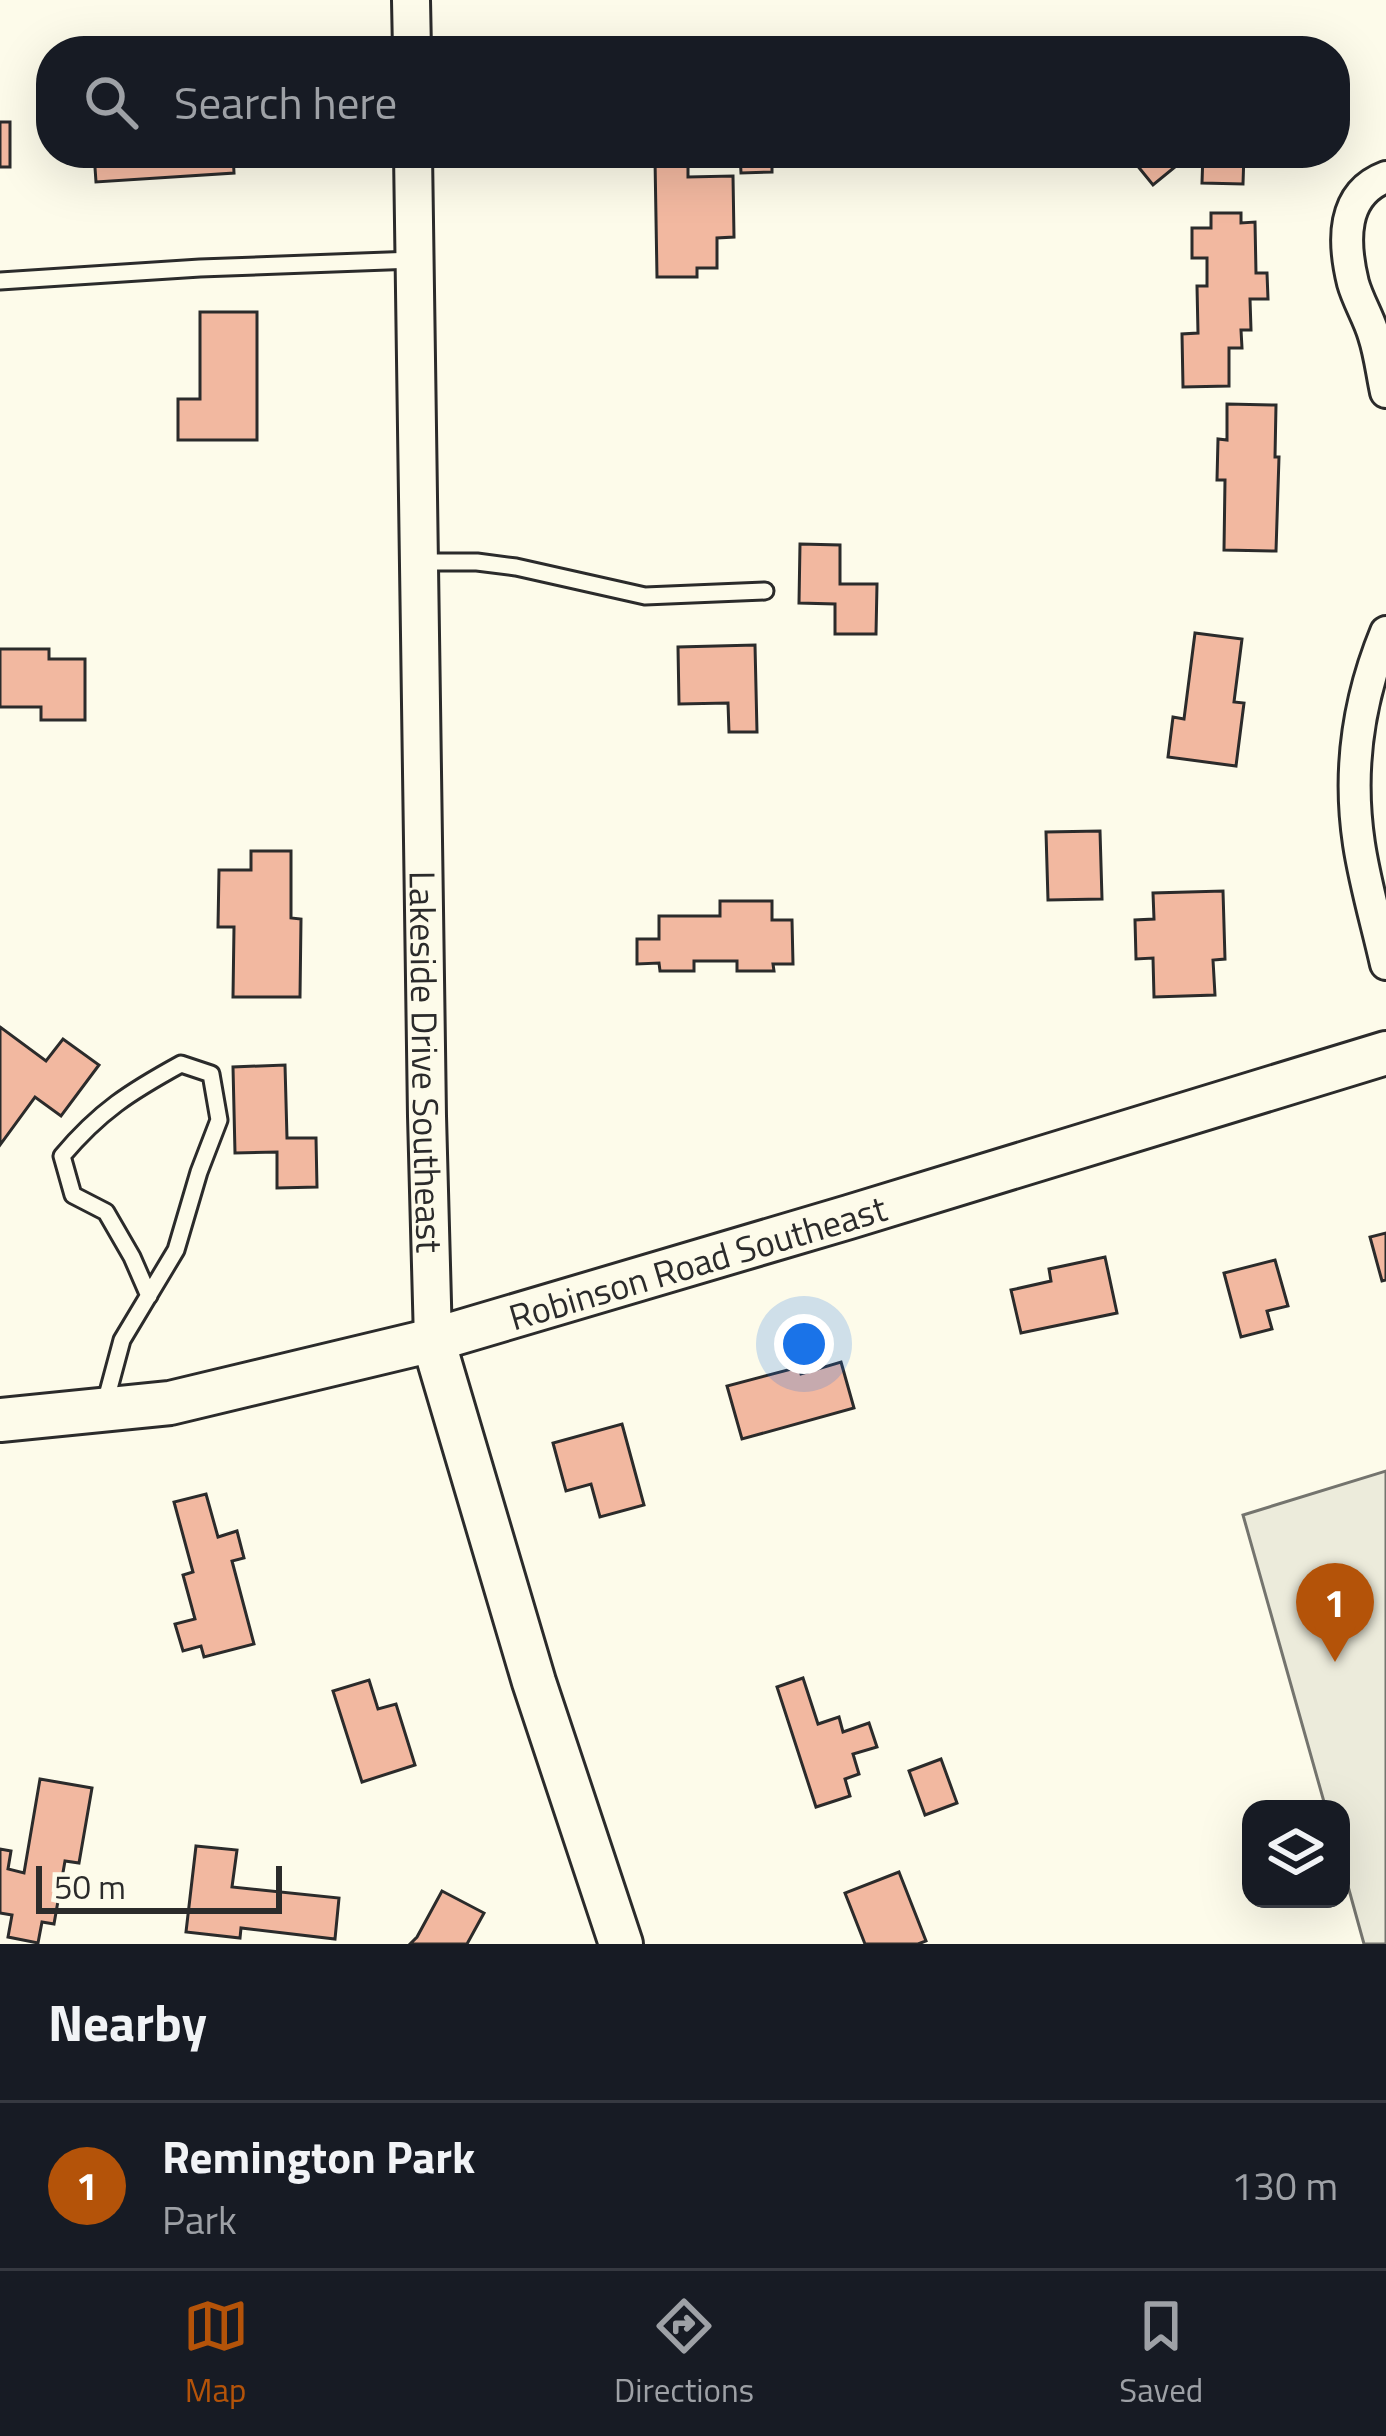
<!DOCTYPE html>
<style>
body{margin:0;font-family:"Titillium Web",sans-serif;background:#20242c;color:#f1f3f6}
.controls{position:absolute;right:36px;bottom:36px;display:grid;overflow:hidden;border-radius:24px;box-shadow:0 12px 48px #0002}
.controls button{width:108px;height:108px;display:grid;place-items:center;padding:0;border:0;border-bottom:3px solid #363941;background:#171b24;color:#f1f3f6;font:60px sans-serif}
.scale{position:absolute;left:36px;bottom:30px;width:246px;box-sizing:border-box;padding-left:12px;border:6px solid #2b2b2b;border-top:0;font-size:33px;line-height:42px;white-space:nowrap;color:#2b2b2b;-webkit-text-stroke:9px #fdfbea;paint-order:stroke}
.you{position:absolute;left:804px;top:1344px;width:42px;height:42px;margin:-30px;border:9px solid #fff;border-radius:50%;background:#1a73e8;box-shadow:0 0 0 18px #1a73e833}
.badge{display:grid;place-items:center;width:78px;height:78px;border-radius:50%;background:#b45309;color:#fff;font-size:39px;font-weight:700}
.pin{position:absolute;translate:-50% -99px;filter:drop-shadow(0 3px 6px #0008)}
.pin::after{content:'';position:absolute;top:63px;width:42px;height:36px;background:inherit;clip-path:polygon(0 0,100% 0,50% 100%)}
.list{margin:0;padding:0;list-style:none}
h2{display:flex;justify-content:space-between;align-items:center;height:156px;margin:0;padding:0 48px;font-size:51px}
h2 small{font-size:39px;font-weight:400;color:#9ea1a6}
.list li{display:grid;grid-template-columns:78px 1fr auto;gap:36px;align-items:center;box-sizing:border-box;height:168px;padding:0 48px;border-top:3px solid #363941}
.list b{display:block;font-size:45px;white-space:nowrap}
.list p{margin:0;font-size:39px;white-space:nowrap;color:#9ea1a6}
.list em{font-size:39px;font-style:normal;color:#9ea1a6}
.icon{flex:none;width:66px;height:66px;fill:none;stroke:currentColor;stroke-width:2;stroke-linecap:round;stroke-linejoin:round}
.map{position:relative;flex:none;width:1386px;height:1944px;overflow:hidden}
.search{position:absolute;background:#171b24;box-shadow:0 12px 48px #0002;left:36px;right:36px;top:36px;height:132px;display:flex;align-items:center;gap:30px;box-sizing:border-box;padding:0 42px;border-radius:48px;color:#9ea1a6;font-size:45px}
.sheet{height:324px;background:#171b24}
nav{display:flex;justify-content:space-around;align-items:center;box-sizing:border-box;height:168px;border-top:3px solid #363941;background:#171b24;font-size:33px;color:#9ea1a6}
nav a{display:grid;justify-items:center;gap:6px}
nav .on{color:#b45309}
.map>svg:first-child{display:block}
</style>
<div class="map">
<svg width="1386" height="1944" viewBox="0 0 1386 1944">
<rect width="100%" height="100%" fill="#fdfbea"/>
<!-- green -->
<path fill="#ecebdb" stroke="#74746e" stroke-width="3" d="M1386 1471V1944H1364L1341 1861V1809H1326L1243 1515Z"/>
<!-- building -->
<g fill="#f2b8a0" stroke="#2b2b2b" stroke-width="3">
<rect x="0" y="122" width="10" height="45"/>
<path d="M94 153H233L234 173 96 182Z"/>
<path d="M740 153H790V158H772V172L741 173Z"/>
<path d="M1192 153 1153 185 1132 159 1131 153Z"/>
<path d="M1203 153H1244L1243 184 1202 183Z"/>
<path d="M655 159H688V177L733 176 734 237 717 238V268H697V277H657Z"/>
<path d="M1211 213H1241V223L1255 222 1256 273H1267L1268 299H1250L1251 330H1241L1242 348H1229V386L1183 387 1182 334 1198 333 1197 286H1207V258H1192V228H1211Z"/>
<path d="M200 312H257V440H178V399H200Z"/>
<path d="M1227 404 1276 405 1275 457H1279L1276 551 1224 550 1225 480H1217L1218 439 1227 440Z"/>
<path d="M800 544 840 545V584H877L876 634H835V604L799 603Z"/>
<path d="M1195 633 1242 639 1234 702 1244 703 1236 766 1168 757 1173 717 1184 719Z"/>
<path d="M755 645 757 732H729L728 703 679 704 678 647Z"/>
<path d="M0 649H49V659H85V720H41V707H0Z"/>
<path d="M1100 831 1102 899 1048 900 1046 832Z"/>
<path d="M251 851H291V918L301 919 300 997H233L234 927H218L219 870H251Z"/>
<path d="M1223 891 1225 959 1213 960 1215 995 1154 997 1153 958 1136 959 1135 920 1154 919 1153 893Z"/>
<path d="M720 901H772V920H792L793 964H773L774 971H737V961H694V971H660L659 963 637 964V939H659V916H720Z"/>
<path d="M0 1027 46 1061 63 1039 99 1065 61 1116 35 1097 0 1145Z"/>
<path d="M285 1065 287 1138H316L317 1187 277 1188V1152L235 1153 233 1067Z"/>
<path d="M1386 1233V1280L1382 1281 1370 1237Z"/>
<path d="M1105 1257 1117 1313 1021 1333 1011 1290 1051 1281 1049 1269Z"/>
<path d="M1275 1260 1288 1306 1267 1311 1272 1329 1241 1337 1224 1273Z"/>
<path d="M841 1362 854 1408 742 1439 727 1386 799 1367 801 1374Z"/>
<path d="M622 1424 644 1505 600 1517 591 1484 566 1491 553 1443Z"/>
<path d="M206 1494 218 1537 237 1531 244 1558 232 1561 254 1644 204 1657 201 1646 183 1651 175 1624 195 1619 183 1575 193 1572 174 1502Z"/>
<path d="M803 1678 818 1724 839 1717 843 1732 869 1723 877 1747 853 1754 859 1774 845 1779 850 1796 816 1807 777 1687Z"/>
<path d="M369 1680 378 1709 396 1704 415 1765 362 1782 333 1691Z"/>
<path d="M941 1759 957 1803 925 1815 909 1771Z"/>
<path d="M40 1779 92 1788 79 1863 65 1861 54 1924 42 1922 38 1943 8 1937 12 1915 0 1913V1849L11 1851 8 1869 24 1873Z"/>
<path d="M196 1846 237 1850 232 1887 339 1898 335 1939 241 1928 240 1938 186 1932Z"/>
<path d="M899 1872 926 1941 918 1944H865L845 1893Z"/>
<path d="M442 1891 484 1913 467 1944H410L417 1937Z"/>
</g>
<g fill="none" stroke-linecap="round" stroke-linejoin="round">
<defs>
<g id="service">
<path d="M0 281 200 268 414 260"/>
<path d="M420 562H477L516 567 645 596 765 591"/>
<path d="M104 1407 122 1340 176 1250 199 1172 219 1120 211 1074 181 1064C130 1092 100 1111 62 1156L73 1195 106 1212 132 1257 149 1296"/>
</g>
<g id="minor">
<path d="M1386 177C1341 194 1343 242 1353 283 1358 301 1369 318 1374 336 1380 354 1382 374 1386 392"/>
<path d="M1386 632C1358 700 1348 771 1359 844 1365 884 1377 924 1386 964"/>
</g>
<g id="tertiary">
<path d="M411 0 412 51"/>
<path id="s1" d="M413 153 427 1116 433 1340"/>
</g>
<g id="secondary">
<path d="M433 1340 534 1682 621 1944"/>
<path id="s2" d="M0 1420 170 1403 433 1340 849 1217 1386 1053"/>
</g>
</defs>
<!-- service casing -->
<use href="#service" stroke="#2b2b2b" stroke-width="21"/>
<!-- minor casing -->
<use href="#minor" stroke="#2b2b2b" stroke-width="36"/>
<!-- tertiary casing -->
<use href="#tertiary" stroke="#2b2b2b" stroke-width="42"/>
<!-- secondary casing -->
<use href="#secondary" stroke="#2b2b2b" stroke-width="48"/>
<!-- service -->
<use href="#service" stroke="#fdfbea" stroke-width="15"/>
<!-- minor -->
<use href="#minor" stroke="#fdfbea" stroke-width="30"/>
<!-- tertiary -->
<use href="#tertiary" stroke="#fdfbea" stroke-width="36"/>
<!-- secondary -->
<use href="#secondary" stroke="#fdfbea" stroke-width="42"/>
</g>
<g text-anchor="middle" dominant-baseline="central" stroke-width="9" stroke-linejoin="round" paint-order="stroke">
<!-- street labels -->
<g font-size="36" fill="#2b2b2b" stroke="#fdfbea">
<text stroke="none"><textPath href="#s1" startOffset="909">Lakeside Drive Southeast</textPath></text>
<text stroke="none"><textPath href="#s2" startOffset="717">Robinson Road Southeast</textPath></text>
</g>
</g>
</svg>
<div class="controls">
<button><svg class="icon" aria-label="layers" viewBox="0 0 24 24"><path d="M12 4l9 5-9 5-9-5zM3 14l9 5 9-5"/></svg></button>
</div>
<div class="scale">50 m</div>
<div class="you"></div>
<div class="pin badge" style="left:1335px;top:1662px">1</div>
<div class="search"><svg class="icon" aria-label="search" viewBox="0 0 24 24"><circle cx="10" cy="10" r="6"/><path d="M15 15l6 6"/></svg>Search here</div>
</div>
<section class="sheet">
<h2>Nearby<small></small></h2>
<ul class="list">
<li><span class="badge">1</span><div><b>Remington Park</b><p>Park</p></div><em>130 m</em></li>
</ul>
</section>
<nav>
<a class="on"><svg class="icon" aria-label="map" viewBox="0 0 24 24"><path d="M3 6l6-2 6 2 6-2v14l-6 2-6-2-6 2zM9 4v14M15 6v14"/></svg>Map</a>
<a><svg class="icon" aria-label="directions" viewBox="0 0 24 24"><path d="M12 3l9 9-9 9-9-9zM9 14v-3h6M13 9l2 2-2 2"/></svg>Directions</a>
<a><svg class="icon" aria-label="saved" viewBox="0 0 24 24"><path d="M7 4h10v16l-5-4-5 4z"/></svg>Saved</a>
</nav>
